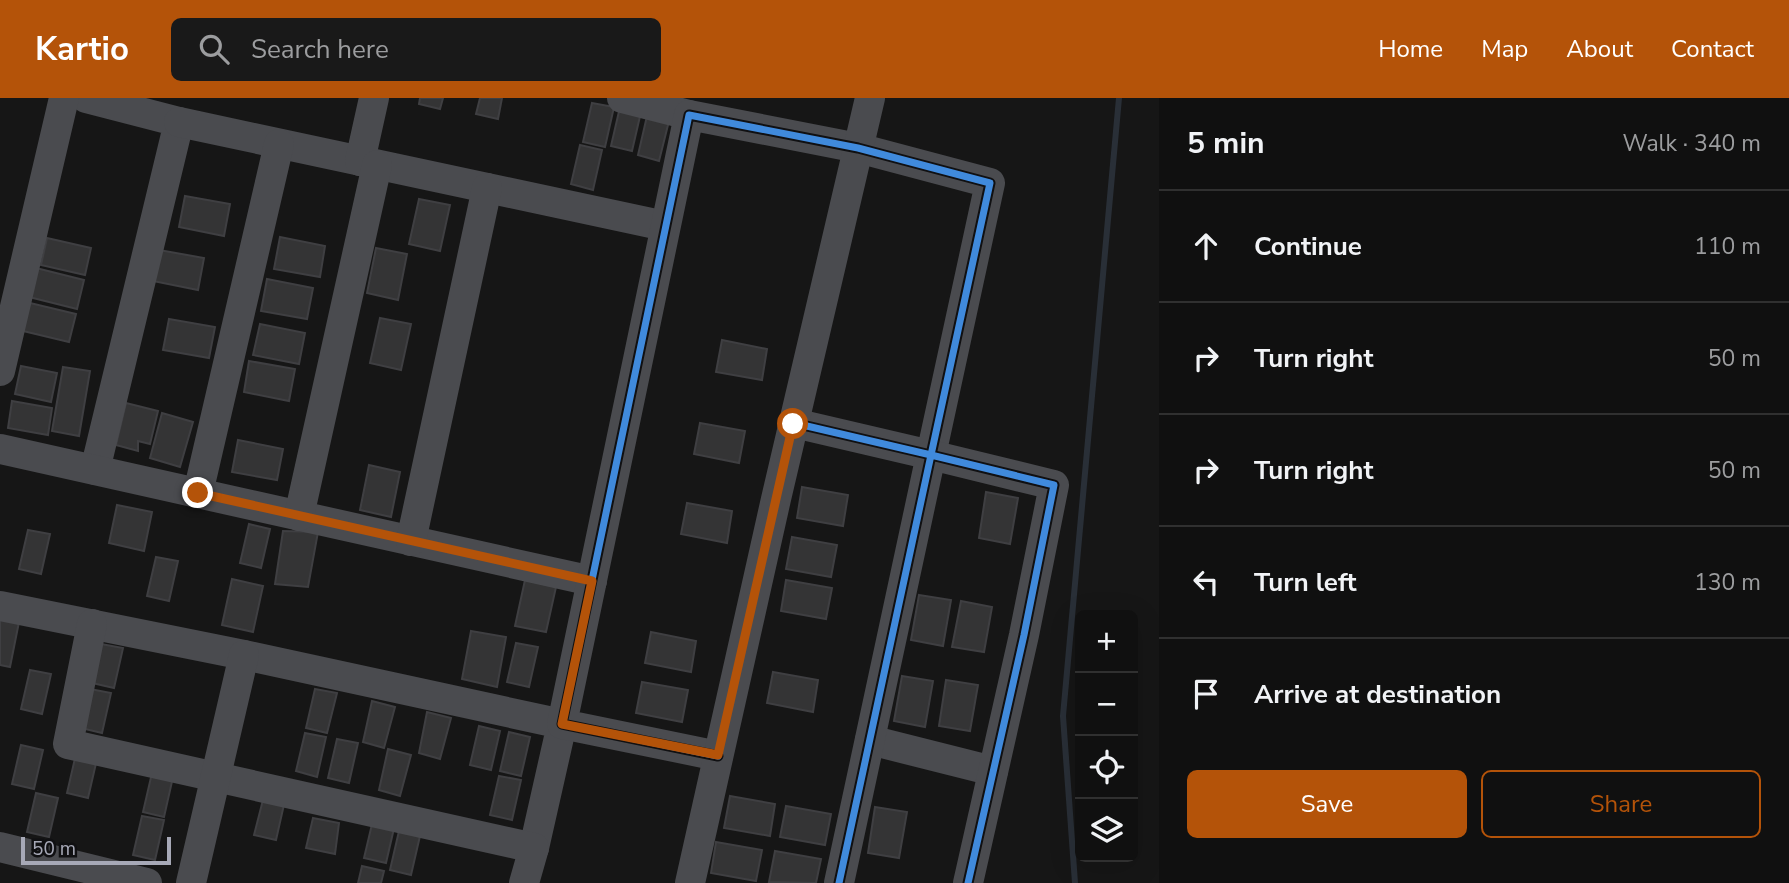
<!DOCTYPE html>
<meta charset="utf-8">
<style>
body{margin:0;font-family:"Nunito Sans",sans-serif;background:#191919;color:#f1f3f6}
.controls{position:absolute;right:21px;bottom:21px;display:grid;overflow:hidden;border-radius:10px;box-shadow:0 7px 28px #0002}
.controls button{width:63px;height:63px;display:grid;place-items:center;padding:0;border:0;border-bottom:2px solid #303030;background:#101010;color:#f1f3f6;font:35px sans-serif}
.scale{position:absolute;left:21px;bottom:18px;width:150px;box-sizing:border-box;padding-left:7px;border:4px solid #a7a9b7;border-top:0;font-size:19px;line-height:24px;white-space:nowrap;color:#a7a9b7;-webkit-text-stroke:5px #101012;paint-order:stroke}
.stop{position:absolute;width:21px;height:21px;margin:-16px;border:5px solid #b45309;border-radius:50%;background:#fff}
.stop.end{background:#b45309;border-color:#fff;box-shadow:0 2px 7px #0008}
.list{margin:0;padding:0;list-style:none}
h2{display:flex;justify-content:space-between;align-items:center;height:91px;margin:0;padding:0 28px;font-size:30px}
h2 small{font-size:23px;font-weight:400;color:#9c9d9f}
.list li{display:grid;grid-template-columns:46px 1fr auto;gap:21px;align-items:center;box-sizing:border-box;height:112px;padding:0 28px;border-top:2px solid #303030}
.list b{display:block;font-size:26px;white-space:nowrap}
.list em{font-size:23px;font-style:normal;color:#9c9d9f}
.actions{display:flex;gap:14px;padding:21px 28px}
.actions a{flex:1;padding:16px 0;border:2px solid #b45309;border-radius:10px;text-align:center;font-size:24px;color:#b45309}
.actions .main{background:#b45309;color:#fff}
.icon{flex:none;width:38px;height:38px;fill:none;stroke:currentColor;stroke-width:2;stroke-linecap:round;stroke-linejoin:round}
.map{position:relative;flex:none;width:1159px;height:785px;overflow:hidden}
header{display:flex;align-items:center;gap:42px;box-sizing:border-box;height:98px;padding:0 35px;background:#b45309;color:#fff}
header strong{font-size:33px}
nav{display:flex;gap:38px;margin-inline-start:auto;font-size:24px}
.search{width:490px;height:63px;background:#191919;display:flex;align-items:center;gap:18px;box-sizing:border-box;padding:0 24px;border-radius:10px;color:#9c9d9f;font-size:26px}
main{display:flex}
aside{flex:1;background:#101010}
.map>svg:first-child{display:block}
</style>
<header>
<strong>Kartio</strong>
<div class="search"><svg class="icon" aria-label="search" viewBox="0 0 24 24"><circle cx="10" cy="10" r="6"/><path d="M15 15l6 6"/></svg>Search here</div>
<nav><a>Home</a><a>Map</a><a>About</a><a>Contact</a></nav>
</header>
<main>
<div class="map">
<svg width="1159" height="785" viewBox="0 0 1159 785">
<rect width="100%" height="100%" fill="#161616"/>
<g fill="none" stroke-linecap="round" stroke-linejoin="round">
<!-- stream -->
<path stroke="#292f37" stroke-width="6" d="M1075 785 1063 618 1119 0"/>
</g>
<!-- building -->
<g fill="#343435" stroke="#3f3f42" stroke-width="2">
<path d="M420 0H443L440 11 419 6Z"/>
<path d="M480 0H502L498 21 476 16Z"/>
<path d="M592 5 614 9 605 49 583 44Z"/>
<path d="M620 9 641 14 632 53 611 48Z"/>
<path d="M647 18 669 23 659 63 638 57Z"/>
<path d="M580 47 602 52 593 92 571 86Z"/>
<path d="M185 98 230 106 224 138 179 129Z"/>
<path d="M419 101 450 107 440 153 409 146Z"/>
<path d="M280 139 325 148 320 179 274 171Z"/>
<path d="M47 140 91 150 85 177 41 167Z"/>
<path d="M376 150 407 156 398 202 367 195Z"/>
<path d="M159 152 204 160 198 192 153 183Z"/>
<path d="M36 170 84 182 77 211 29 199Z"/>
<path d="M267 181 313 190 307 221 261 213Z"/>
<path d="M30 205 76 216 69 244 23 233Z"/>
<path d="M380 220 411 226 401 272 370 265Z"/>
<path d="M169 221 215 229 209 260 163 252Z"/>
<path d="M260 226 305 235 299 266 253 257Z"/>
<path d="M722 242 767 251 762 282 716 274Z"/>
<path d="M249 263 295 271 289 303 244 294Z"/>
<path d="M21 268 57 275 51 304 15 296Z"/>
<path d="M63 269 90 273 79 338 52 333Z"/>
<path d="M12 303 52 310 48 337 8 330Z"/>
<path d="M126 305 158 313 150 346 138 343V353L116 347Z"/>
<path d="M162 315 193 324 180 369 150 360Z"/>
<path d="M700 325 745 333 739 365 694 356Z"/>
<path d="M238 342 283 351 277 382 232 374Z"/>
<path d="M369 367 400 374 391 419 360 412Z"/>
<path d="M802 389 848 397 843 428 797 420Z"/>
<path d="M986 394 1018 400 1010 446 979 440Z"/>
<path d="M687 405 732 413 727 445 681 436Z"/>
<path d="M117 407 152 414 144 453 109 445Z"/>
<path d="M249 426 270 431 261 470 240 465Z"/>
<path d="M28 432 50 436 41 476 19 471Z"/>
<path d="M283 433 318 434 308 489 275 486Z"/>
<path d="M792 439 837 447 831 479 786 471Z"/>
<path d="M156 459 178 463 169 503 147 498Z"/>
<path d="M232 481 263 488 253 534 222 527Z"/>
<path d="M525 482 556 489 546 534 515 528Z"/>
<path d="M786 482 832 490 826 521 781 513Z"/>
<path d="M919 497 951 502 943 548 911 542Z"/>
<path d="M961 503 992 509 984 554 952 549Z"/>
<path d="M0 520 19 524 10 569 0 567Z"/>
<path d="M471 533 506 539 497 589 462 581Z"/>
<path d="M651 534 696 543 691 574 645 565Z"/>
<path d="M516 545 538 549 529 589 507 584Z"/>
<path d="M101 546 123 550 114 590 92 585Z"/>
<path d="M30 572 51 576 42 616 21 611Z"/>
<path d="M773 574 818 582 813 614 767 605Z"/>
<path d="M902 578 933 583 925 629 894 623Z"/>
<path d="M946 582 978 587 970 633 939 628Z"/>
<path d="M642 584 688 592 682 624 636 615Z"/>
<path d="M90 591 111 595 102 635 81 630Z"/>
<path d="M315 591 337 595 327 635 306 630Z"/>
<path d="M372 603 395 609 384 650 363 644Z"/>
<path d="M427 614 451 620 440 661 419 655Z"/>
<path d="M479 628 500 633 491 672 470 667Z"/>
<path d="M509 634 530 639 521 678 500 673Z"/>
<path d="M305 635 326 639 317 679 296 673Z"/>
<path d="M337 641 358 645 349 685 328 680Z"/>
<path d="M21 647 43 652 34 691 12 686Z"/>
<path d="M388 651 411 657 400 698 379 692Z"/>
<path d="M76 656 97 661 88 700 67 695Z"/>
<path d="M152 675 173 679 164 719 143 714Z"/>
<path d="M499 678 521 682 512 722 490 717Z"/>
<path d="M36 695 58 700 49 739 27 734Z"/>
<path d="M264 698 285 702 276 742 254 737Z"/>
<path d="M730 698 775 706 770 738 724 730Z"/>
<path d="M786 708 831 716 825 747 780 739Z"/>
<path d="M875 709 907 714 899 760 868 755Z"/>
<path d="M142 718 164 722 155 762 133 757Z"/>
<path d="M313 720 339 725 335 756 306 750Z"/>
<path d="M373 722 395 726 386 765 364 760Z"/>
<path d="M399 733 420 738 411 777 390 772Z"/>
<path d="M716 744 762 752 756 783 711 775Z"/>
<path d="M775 753 821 761 816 785 769 784Z"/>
<path d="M362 768 384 773 381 785H358Z"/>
</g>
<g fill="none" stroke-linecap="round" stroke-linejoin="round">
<!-- minor -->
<g stroke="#4a4b4f" stroke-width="30">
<path d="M86 0 179 24 95 372"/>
<path d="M622 0 689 17"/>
<path d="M179 24 665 128"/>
<path d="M360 63 374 0"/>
<path d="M0 273 64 0"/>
<path d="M0 351 592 483"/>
<path d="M198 395 279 46"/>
<path d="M299 418 377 67"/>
<path d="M411 443 487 90"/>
<path d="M0 508 244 557 562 626 534 750"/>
<path d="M92 526 68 646 534 750 524 785"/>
<path d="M870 642 993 673"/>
<path d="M718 658 562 626 689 17 858 50 990 85 931 357 794 325"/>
<path d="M0 749 147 785"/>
<path d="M191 785 244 557"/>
<path d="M690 785 776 401 870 0"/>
<path d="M839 785 931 357 1054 387 1024 537 968 785"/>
</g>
<defs>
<g id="cycleway">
<path d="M718 658 562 626 689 17 858 50 990 85 931 357 794 325"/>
<path d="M839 785 931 357 1054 387 1024 537 968 785"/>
</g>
</defs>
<!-- cycleway casing -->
<use href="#cycleway" stroke="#101012" stroke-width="11"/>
<!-- cycleway -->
<use href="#cycleway" stroke="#408adc" stroke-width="7"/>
</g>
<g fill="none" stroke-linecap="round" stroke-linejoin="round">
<!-- route -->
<path stroke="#b45309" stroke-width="9" d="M198 395 592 483 562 626 718 657 793 326"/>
</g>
</svg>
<div class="controls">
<button>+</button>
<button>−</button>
<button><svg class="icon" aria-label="locate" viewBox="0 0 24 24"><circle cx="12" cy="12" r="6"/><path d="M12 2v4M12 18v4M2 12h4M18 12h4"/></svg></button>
<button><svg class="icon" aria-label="layers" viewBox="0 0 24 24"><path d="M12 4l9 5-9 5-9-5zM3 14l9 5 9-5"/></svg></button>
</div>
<div class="scale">50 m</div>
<div class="stop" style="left:793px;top:326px"></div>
<div class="stop end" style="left:198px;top:395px"></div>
</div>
<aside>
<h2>5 min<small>Walk · 340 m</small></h2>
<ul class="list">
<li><svg class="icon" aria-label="ahead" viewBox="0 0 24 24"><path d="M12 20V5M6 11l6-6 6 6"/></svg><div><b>Continue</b></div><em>110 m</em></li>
<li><svg class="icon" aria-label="right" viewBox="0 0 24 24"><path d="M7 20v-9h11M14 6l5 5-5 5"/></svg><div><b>Turn right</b></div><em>50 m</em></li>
<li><svg class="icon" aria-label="right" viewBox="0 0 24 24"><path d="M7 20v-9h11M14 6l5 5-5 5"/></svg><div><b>Turn right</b></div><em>50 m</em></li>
<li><svg class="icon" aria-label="left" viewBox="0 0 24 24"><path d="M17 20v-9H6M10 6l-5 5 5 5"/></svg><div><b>Turn left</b></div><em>130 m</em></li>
<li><svg class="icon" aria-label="arrive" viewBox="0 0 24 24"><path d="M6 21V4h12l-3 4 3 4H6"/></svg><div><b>Arrive at destination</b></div></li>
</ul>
<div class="actions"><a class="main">Save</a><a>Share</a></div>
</aside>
</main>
